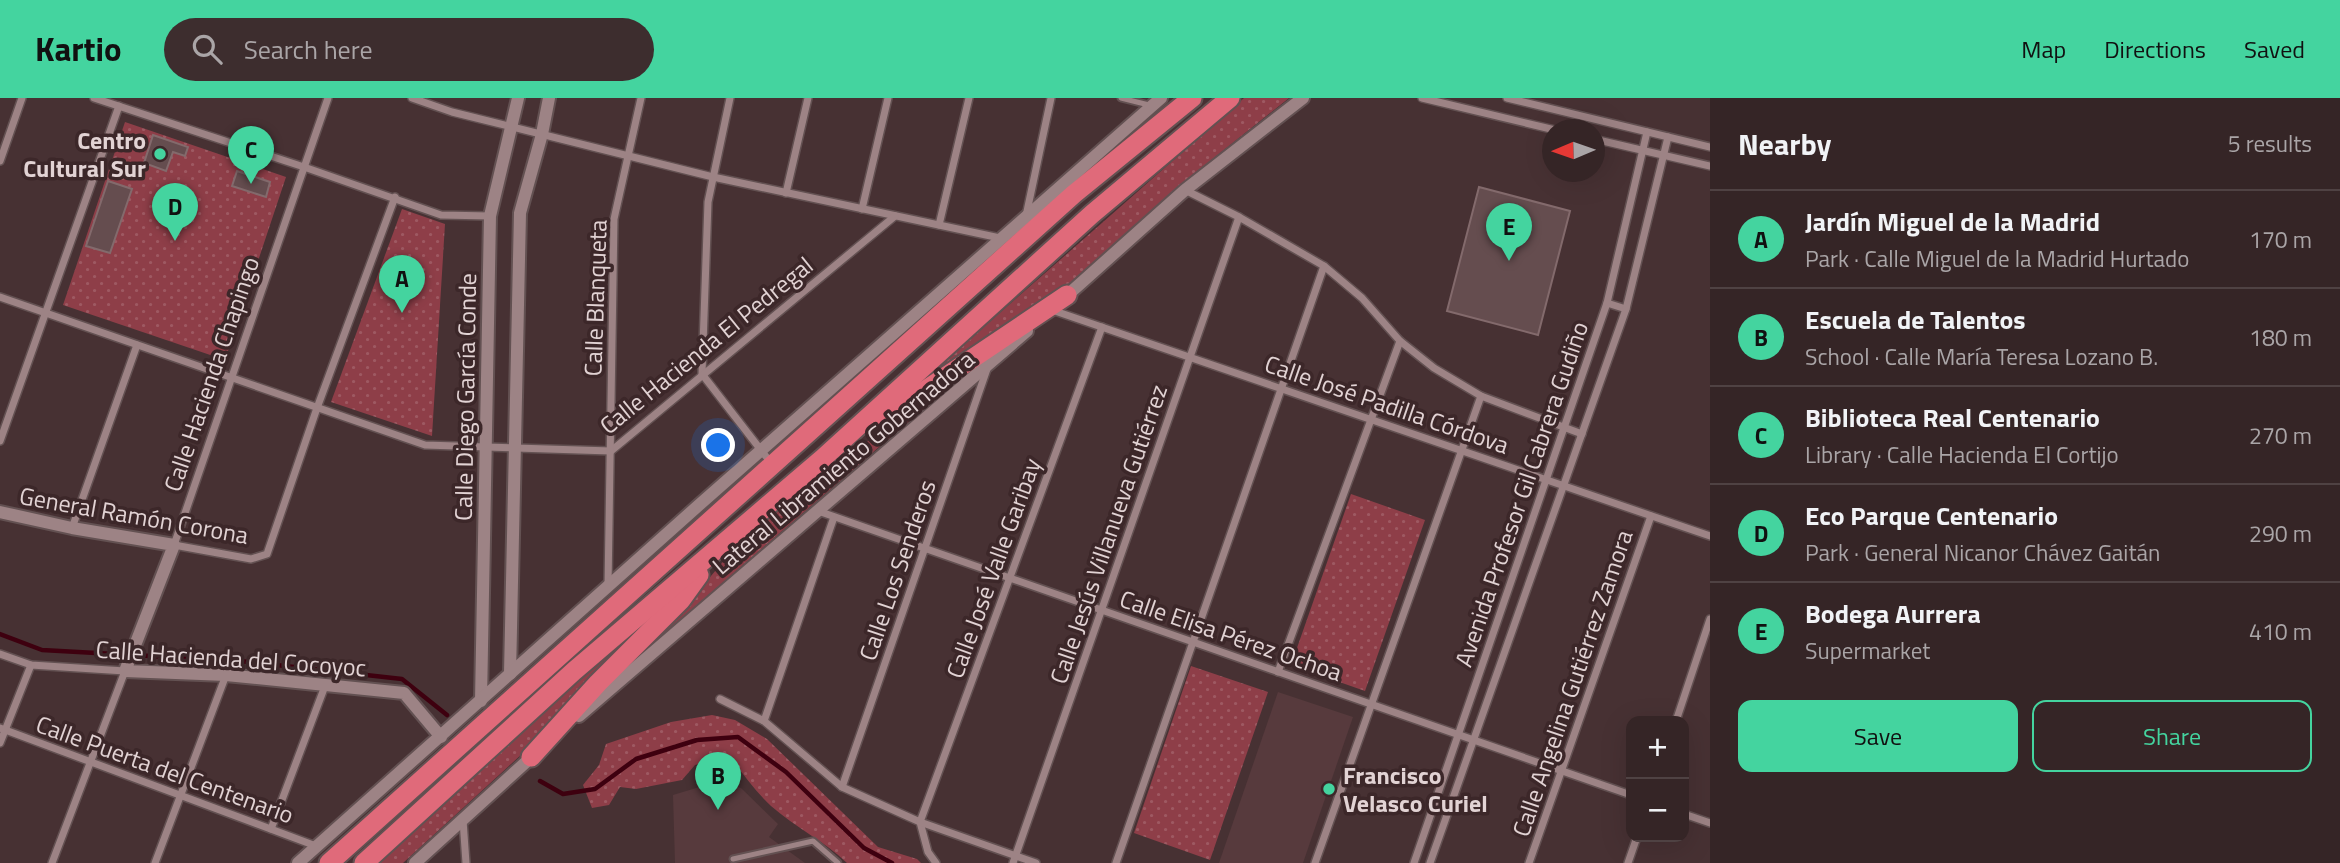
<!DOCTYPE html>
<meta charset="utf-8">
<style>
body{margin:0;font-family:"Titillium Web",sans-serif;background:#3d2d2e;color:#f1f3f6}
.controls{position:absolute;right:21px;bottom:21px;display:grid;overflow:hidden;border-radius:14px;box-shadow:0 7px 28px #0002}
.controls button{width:63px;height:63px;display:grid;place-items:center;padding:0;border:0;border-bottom:2px solid #4f4243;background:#352526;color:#f1f3f6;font:35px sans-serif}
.compass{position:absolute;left:1542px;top:21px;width:63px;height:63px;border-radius:50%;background:#352526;box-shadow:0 7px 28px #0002;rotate:268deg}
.you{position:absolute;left:719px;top:348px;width:24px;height:24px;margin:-18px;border:5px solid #fff;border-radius:50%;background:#1a73e8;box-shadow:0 0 0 10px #1a73e833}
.badge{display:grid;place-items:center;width:46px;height:46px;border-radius:50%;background:#44d49f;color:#111;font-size:23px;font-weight:700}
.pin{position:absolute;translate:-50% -58px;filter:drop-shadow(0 2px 4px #0008)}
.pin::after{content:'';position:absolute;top:37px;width:24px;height:21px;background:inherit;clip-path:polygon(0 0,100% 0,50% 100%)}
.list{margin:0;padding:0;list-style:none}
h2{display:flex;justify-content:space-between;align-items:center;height:91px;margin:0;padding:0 28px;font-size:30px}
h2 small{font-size:23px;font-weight:400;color:#aaa5a7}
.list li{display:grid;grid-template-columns:46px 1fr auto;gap:21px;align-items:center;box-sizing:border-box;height:98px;padding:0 28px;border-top:2px solid #4f4243}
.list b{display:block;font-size:26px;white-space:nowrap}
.list p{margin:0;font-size:23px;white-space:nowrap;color:#aaa5a7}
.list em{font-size:23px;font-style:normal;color:#aaa5a7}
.actions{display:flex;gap:14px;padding:21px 28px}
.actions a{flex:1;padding:16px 0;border:2px solid #44d49f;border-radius:14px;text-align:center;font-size:24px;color:#44d49f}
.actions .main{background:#44d49f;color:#111}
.icon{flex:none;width:38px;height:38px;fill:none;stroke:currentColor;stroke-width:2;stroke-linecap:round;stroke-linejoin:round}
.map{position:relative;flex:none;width:1710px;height:765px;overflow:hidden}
header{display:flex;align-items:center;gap:42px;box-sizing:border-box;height:98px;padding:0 35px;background:#44d49f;color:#111}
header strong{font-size:33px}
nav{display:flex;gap:38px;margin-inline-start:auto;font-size:24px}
.search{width:490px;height:63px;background:#3d2d2e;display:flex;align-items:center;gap:18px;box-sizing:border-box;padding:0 24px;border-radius:38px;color:#aaa5a7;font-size:26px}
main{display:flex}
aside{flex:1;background:#352526}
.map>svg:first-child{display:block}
</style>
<header>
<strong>Kartio</strong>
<div class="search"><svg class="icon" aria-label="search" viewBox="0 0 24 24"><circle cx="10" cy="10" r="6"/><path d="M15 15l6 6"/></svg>Search here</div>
<nav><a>Map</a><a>Directions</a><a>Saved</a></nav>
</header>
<main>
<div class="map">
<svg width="1710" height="765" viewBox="0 0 1710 765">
<defs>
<pattern id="green-dots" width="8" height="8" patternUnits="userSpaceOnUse" patternTransform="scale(1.75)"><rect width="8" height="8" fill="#8e3e48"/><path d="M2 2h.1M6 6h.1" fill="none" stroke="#9e5962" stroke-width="1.8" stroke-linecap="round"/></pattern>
</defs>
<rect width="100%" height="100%" fill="#473133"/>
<!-- built -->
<g fill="#573a3d">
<path d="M1278 594 1353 619 1303 765H1219Z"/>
<path d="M716 684 741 690 778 726 769 739 805 765H675L673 697Z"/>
</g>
<!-- green -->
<g fill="url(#green-dots)">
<path d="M1244 0H1289L1180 87 1060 194 928 283V278Z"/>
<path d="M125 24 286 79 225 262 63 207Z"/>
<path d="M402 111 445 126 432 338 331 304Z"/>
<path d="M934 291 939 292V297L645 552H641L695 497 753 428 816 377 877 337Z"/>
<path d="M1351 396 1425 422 1365 593 1291 567Z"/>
<path d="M627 540H633L534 645 403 765H377Z"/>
<path d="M1191 568 1268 594 1210 762 1134 735Z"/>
<path d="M712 617 735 622 767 641 878 749 917 761 921 765H847C824 743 795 729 771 708 755 693 742 675 729 657L695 667 682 682 636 691 620 689 609 707 592 710 583 687 599 667 606 646 671 624Z"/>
</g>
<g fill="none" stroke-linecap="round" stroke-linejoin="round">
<!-- stream -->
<g stroke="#3e000f" stroke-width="4.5">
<path d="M0 536 42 552 240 563 402 581 447 617"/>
<path d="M540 683 563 696 595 691 636 661 697 642 738 639 786 674 864 750 892 765"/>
</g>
</g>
<!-- building -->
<g fill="#654d4f" stroke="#836a6c" stroke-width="2">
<path d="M153 37 188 49 185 58 173 54 166 73 144 65Z"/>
<path d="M237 73 270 84 266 99 232 88Z"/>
<path d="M108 83 132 91 110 155 86 148Z"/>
<path d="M1479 89 1570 113 1538 237 1447 213Z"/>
</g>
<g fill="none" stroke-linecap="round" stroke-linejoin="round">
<defs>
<g id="service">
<path d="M1121 0 1149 7"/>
<path d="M733 761 813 743 838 765"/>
</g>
<g id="minor">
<path d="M94 0 304 69 441 117 490 118"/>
<path d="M328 0 174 447 251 461 267 456 317 310 395 99"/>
<path d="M412 0 452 14 713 79 1000 140"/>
<path d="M730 0 708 104 702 276 771 365"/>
<path d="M1422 0 1555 32"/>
<path d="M1507 0 1710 49"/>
<path d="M1594 41 1710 68"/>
<path d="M0 63 22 0"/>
<path d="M1185 92 1239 119 1324 168 1362 200 1400 243 1434 270 1481 298 1582 336"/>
<path d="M786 95 808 0"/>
<path d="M862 111 888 0"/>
<path d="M1026 118 1051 0"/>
<path d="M939 127 969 0"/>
<path d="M0 199 425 347 611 353 895 118"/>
<path d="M1607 205 1626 211"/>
<path d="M1052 212 1710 438"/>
<path d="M0 343 119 8"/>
<path d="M818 413 1631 697"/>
<path d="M72 430 137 247"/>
<path d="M608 488 614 121 641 0"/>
<path d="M0 556 31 567 125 573 52 765"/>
<path d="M1278 574 1400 243"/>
<path d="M720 601 764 623 842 689 920 724 928 754 936 765"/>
<path d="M764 623 834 419"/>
<path d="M1676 623 1710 521"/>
<path d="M0 630 316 748"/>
<path d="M0 645 31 567"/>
<path d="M842 689 987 271"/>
<path d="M1684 716 1710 725"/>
<path d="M463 722 466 765"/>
<path d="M271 731 325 588"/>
<path d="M155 765 226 577"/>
<path d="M1013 765 1239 119"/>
<path d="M1036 765 920 724 1102 229"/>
<path d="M1116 765 1324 168"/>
<path d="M1315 765 1481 298"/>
<path d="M1414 765 1607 205 1647 34"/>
<path d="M1430 765 1626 211 1668 39"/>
<path d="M1529 765 1651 418"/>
<path d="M1628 765 1637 739"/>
</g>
<g id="tertiary">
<path d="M1062 202 1185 92 1303 0"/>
<path d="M0 414 72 430 174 447 125 573 226 577 404 595 441 639"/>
<path d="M510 576 520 115 542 36 549 0"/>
<path d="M481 603 490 118 518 0"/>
<path d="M579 618 1027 233"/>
<path d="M298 765 699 407 1161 0"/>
<path d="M415 765 536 655"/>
</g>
<g id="trunk">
<path d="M878 324 1067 197"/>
<path d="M531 659 598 585 681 502 699 477"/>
<path d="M329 765 1074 96 1192 0"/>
<path d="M364 765 574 573 822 361 1092 116 1230 0"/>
</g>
</defs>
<!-- service casing -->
<use href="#service" stroke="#635152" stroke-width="9"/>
<!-- minor casing -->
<use href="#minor" stroke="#635152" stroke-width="10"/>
<!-- tertiary casing -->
<use href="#tertiary" stroke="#635152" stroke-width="16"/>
<!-- trunk casing -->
<use href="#trunk" stroke="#635152" stroke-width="23"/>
<!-- service -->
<use href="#service" stroke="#9d8385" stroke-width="5"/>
<!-- minor -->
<use href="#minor" stroke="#9d8385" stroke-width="7"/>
<!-- tertiary -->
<use href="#tertiary" stroke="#9d8385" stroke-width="12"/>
<!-- trunk -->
<use href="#trunk" stroke="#e06a7a" stroke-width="19"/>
</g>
<!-- markers -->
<g fill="#44d49f" stroke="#3c2729" stroke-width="2.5">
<circle cx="160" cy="56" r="7"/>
<circle cx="1329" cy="691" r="7"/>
</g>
<g text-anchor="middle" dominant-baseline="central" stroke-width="7" stroke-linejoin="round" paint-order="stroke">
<!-- poi labels -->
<g font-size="24" font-weight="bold" fill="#e2d3d4" stroke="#3c2729" text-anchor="end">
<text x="146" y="42">Centro<tspan x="146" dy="28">Cultural Sur</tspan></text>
<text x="1343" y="677" text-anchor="start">Francisco<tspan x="1343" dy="28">Velasco Curiel</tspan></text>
</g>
<!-- street labels -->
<g font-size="24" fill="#e2d3d4" stroke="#3c2729">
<text transform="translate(595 200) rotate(-88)">Calle Blanqueta</text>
<text transform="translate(706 247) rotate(-39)">Calle Hacienda El Pedregal</text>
<text transform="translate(211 276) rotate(-71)">Calle Hacienda Chapingo</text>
<text transform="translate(465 299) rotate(-89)">Calle Diego García Conde</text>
<text transform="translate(1387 306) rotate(19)">Calle José Padilla Córdova</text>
<text transform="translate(843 364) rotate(-40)">Lateral Libramiento Gobernadora</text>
<text transform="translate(1521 396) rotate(-71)">Avenida Profesor Gil Cabrera Gudiño</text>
<text transform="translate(134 417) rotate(10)">General Ramón Corona</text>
<text transform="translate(1108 436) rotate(-71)">Calle Jesús Villanueva Gutiérrez</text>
<text transform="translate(993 470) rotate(-70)">Calle José Valle Garibay</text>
<text transform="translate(897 472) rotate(-71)">Calle Los Senderos</text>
<text transform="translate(1231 537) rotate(19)">Calle Elisa Pérez Ochoa</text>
<text transform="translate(231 560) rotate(4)">Calle Hacienda del Cocoyoc</text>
<text transform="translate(1572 585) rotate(-71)">Calle Angelina Gutiérrez Zamora</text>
<text transform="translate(165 671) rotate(20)">Calle Puerta del Centenario</text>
</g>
</g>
</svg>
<div class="controls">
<button>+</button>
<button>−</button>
</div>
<svg class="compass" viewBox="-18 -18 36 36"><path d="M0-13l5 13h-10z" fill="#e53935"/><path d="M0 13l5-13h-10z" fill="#aaa5a7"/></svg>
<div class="you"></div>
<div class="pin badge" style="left:402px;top:215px">A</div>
<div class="pin badge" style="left:718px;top:712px">B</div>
<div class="pin badge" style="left:251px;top:86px">C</div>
<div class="pin badge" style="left:175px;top:143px">D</div>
<div class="pin badge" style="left:1509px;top:163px">E</div>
</div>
<aside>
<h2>Nearby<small>5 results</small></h2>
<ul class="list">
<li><span class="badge">A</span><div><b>Jardín Miguel de la Madrid</b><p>Park · Calle Miguel de la Madrid Hurtado</p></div><em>170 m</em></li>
<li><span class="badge">B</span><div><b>Escuela de Talentos</b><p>School · Calle María Teresa Lozano B.</p></div><em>180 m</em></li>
<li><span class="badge">C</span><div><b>Biblioteca Real Centenario</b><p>Library · Calle Hacienda El Cortijo</p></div><em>270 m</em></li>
<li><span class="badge">D</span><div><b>Eco Parque Centenario</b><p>Park · General Nicanor Chávez Gaitán</p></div><em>290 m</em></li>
<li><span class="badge">E</span><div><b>Bodega Aurrera</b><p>Supermarket</p></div><em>410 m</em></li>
</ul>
<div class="actions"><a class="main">Save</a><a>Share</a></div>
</aside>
</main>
